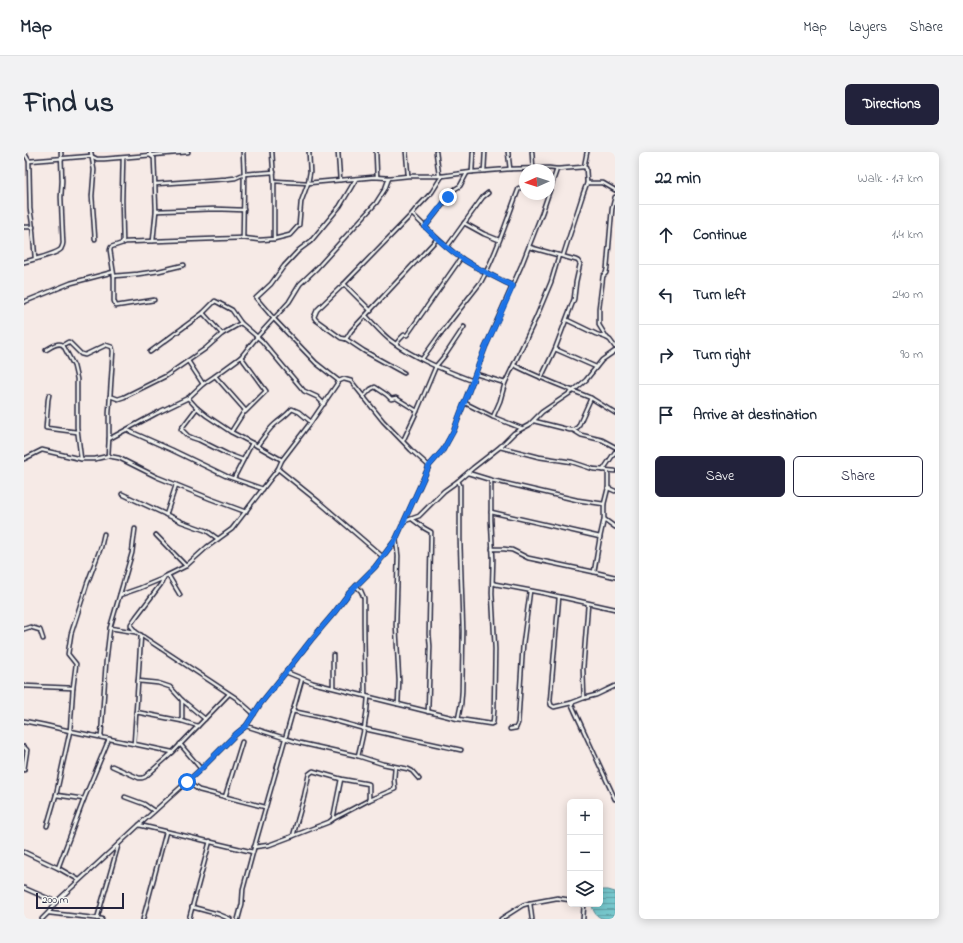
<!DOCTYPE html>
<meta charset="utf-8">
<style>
body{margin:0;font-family:"Indie Flower",sans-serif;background:#f2f2f3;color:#1f2937}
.controls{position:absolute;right:12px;bottom:12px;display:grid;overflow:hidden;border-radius:6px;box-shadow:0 2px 10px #0003}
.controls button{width:36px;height:36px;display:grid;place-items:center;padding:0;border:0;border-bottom:1px solid #e0e1e3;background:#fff;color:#1f2937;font:20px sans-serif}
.compass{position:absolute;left:495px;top:12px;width:36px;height:36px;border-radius:50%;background:#fff;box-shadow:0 2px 10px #0003;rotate:267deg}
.scale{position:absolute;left:12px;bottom:10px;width:88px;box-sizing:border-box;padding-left:4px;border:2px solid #22223b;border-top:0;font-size:11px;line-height:14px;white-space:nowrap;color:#22223b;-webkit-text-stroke:3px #f6f6f2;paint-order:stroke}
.stop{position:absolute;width:12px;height:12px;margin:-9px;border:3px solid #1a73e8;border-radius:50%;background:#fff}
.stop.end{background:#1a73e8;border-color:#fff;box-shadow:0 1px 4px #0008}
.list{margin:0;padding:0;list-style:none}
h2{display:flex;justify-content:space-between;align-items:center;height:52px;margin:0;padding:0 16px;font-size:17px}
h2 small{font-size:13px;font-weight:400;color:#747a83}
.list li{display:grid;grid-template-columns:26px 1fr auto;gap:12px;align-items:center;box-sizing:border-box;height:60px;padding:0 16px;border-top:1px solid #e0e1e3}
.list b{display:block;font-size:15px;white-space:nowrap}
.list em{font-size:13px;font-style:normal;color:#747a83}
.actions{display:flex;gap:8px;padding:12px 16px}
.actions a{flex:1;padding:9px 0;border:1px solid #22223b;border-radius:6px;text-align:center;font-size:14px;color:#22223b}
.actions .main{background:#22223b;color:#fff}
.icon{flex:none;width:22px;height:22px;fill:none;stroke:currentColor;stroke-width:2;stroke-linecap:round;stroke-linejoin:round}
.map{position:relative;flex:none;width:591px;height:767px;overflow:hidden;border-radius:6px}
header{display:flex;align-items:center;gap:24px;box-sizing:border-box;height:56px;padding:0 20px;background:#fff;border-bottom:1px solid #e0e1e3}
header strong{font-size:19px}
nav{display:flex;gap:22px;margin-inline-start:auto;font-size:14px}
.intro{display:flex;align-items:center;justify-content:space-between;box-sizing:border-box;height:96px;padding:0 24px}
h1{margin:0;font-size:28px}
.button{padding:10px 18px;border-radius:6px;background:#22223b;color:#fff;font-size:14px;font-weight:700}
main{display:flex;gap:24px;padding:0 24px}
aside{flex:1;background:#fff;border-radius:6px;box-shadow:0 2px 10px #0003}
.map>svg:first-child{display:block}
</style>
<header>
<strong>Map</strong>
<nav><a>Map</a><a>Layers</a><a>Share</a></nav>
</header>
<div class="intro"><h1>Find us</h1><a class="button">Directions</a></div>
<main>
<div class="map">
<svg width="591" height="767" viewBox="0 0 591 767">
<defs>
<pattern id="water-rules" width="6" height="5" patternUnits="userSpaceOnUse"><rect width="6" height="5" fill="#76c7cc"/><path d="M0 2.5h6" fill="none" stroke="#60a1a7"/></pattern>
</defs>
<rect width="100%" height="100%" fill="#f6eae6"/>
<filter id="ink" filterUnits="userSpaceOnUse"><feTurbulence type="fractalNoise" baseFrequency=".025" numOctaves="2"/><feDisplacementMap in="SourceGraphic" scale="8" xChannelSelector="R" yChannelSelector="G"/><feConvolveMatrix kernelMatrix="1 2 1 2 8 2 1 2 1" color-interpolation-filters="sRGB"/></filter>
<g filter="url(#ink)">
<!-- water -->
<path fill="url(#water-rules)" stroke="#548592" d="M579 738H584L591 740V767C579 767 570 767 568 752H576V740Z"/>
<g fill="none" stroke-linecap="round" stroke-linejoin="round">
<defs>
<g id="street">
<path d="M0 0 5 9 6 57 8 70 11 106"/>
<path d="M67 0 70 18 68 44 71 87"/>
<path d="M126 0V3L130 6 132 59 129 89"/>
<path d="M219 0 220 22 219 86"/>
<path d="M248 0 250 29V87"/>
<path d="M314 0 316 28"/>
<path d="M352 0 353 25"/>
<path d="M382 0 384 23"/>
<path d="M412 0 415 23"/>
<path d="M484 0 486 17"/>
<path d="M508 0 509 17"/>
<path d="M99 6 98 48 99 91"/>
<path d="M5 9 67 4 73 7H80L164 0"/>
<path d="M460 19 461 0"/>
<path d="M448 20 449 0"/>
<path d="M418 24 408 40 391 58 388 62C404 77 418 93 437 106 453 117 471 125 489 134"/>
<path d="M250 29 284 31 350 25 365 26 384 24H418L448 20 486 17 525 16 533 17"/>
<path d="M563 31H579L591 38"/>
<path d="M131 32 202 27 211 26 220 22 250 20"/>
<path d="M132 59 192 57 220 58"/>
<path d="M388 62 320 132 293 158 290 165 292 168 317 186 322 187 327 179 413 87"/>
<path d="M440 71 460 82 475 88"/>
<path d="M0 75H9"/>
<path d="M401 75 431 37 436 34 443 21"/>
<path d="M423 95 459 45 464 41"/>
<path d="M505 95 552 108 554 109 556 112 552 130 550 147 531 197 517 226"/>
<path d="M539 104 559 42 563 31 562 16 560 15"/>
<path d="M0 110C8 108 32 102 37 97 38 95 39 93 39 91L37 45 38 29 37 0"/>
<path d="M90 124 114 122 135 119 160 113"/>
<path d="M320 132 347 159"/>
<path d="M130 148 92 154 90 149V124L86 98 87 95 102 90 219 86 236 88 250 87 266 83 275 73 277 50 284 31 286 20 285 0"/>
<path d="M0 150 47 131 89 120"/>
<path d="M179 161 198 182"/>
<path d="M342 164C350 172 357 181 366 188 391 207 420 218 449 229"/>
<path d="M543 168 572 182 583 186 586 188 591 195"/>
<path d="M583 186 575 173V156L579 124 582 121 583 116 588 57 591 45"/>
<path d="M322 187 340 199 380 221"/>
<path d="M372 192 376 187 380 183H383L437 106"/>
<path d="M39 193 44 190H45L57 202 61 203 82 193 88 195 89 199 85 261V287L84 304"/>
<path d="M531 197 572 215"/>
<path d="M22 198C27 195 33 190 39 193L50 214 53 227V275L57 307"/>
<path d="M126 200 179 161 191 149 208 158 217 171 238 189 280 239 293 245 300 252"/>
<path d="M217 205 242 239 221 260"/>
<path d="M398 207 414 185 457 130C473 101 483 67 495 36"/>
<path d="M164 209 179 232"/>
<path d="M490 213C515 226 540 235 567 246L554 275 549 278H546L510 269"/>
<path d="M452 222 481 231"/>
<path d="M191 224 221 258 207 280"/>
<path d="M315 229 292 211 250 167 232 146 247 132 260 114 275 98 287 89 316 54 332 27"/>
<path d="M25 243 24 248 22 276 53 280"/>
<path d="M86 244 94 247 100 245 142 224 181 197 198 182 217 171"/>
<path d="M339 245 347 237 351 235 363 243 367 247 372 246 393 259"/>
<path d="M164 246 173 256 183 264 207 280 228 291 258 308"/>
<path d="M567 246 591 261"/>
<path d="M441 251 469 265 497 276"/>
<path d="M173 256 157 277 164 284 169 286 175 288 203 302 219 308"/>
<path d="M469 265 476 249 481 231 512 166 527 130 535 103"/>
<path d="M103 278 148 298 202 324 239 337"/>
<path d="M549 278 557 283 578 288 591 295"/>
<path d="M85 287 133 261 164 246 179 232 191 224 217 205 233 185 265 150 276 132 293 116 352 51 361 37 365 26"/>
<path d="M379 289 393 259 412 214 422 202 440 175"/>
<path d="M233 294C239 286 244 278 251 272 257 267 263 263 268 257L275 260 287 270"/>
<path d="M476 295 515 305 548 310 569 317 591 319"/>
<path d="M0 307 18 298 57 307H71L84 304 95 306 133 325 187 347 222 360"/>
<path d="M254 317 295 350 359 405"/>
<path d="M579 318 591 300"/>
<path d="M444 321 467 328 553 348 580 352"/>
<path d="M210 326 228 291"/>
<path d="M434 329 436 333V388L439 479 438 539 437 552 434 567"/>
<path d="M584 336 591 339"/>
<path d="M98 342 158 370 183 379 194 387"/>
<path d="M467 360 576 385"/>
<path d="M142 363 152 333"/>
<path d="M388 367 400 376 407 380 405 482 406 494 404 560"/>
<path d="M580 367 591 375"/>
<path d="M381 369 395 364 420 339 434 329 449 316 476 295 490 281 505 273 518 260 549 239 562 228 578 208 591 199"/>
<path d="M132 383 162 414"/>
<path d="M372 387 374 404 372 473 375 529 374 552"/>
<path d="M468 397H480L488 398 504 406 570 420 591 425"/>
<path d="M570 420 576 385 580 367V352L584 336V319"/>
<path d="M144 423 156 443"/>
<path d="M469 431 471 432 519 441 591 457"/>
<path d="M332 434 337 439 340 446V472L341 544"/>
<path d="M96 443 116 436 140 426"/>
<path d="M535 445 526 549 527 553 530 555 547 551 560 546 572 543 591 534"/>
<path d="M86 476 111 480"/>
<path d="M0 477 6 475 16 478 19 487"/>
<path d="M262 520 289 531 434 567 467 572 469 571 470 559 471 497 468 441 469 407 467 368V328"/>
<path d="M114 529 134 531 146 535 158 548 181 567"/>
<path d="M0 534 49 536"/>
<path d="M309 535V503"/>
<path d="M560 546 559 517 564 452"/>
<path d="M158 548V569"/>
<path d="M547 551 591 647"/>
<path d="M268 559 301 566 341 577 437 598"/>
<path d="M112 560 158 569 174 574"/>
<path d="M230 562 212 546 112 480 107 474V472L112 465 137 432 140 425 162 414 183 395 208 377 254 317 258 308 287 270 315 229 320 227 327 229 359 269 387 298 405 314"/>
<path d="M0 569 20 573 46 579 110 592 148 600"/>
<path d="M222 574 276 591 334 604 359 612 384 617 388 619 395 627"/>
<path d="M486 577 492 576 494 571 499 492 506 439"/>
<path d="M77 585 82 510 86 476 108 401 111 377"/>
<path d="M110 592 117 483"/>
<path d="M156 592 177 617"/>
<path d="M0 595 3 598 0 618"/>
<path d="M334 604C339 583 343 566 344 545"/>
<path d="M88 614 115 626H118L121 625 148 601 205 542"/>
<path d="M163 630 175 638 241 655"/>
<path d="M32 643 60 647"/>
<path d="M101 645 120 652 130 659"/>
<path d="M201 645 218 590"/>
<path d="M309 667 345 648 371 637 370 627 371 615"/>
<path d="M115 673 229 700"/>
<path d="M23 674 32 643 46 579 49 536 52 512 44 502 47 482 63 432 77 395 80 382"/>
<path d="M269 684 305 670 309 667 317 627"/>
<path d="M230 695 245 693 269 684 280 645 285 622 289 619 317 627 345 632V648"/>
<path d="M0 700 34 716 55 728"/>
<path d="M34 716 60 647 85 587"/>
<path d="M0 736 32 750"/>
<path d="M506 751 508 767"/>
<path d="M168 755 194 762 206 767"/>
<path d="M25 761 78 767"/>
<path d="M18 767 24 761 32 750 115 673 177 617 212 582 222 574 237 551 262 520 287 488 310 461 325 441 351 415 372 387 405 314 419 298 430 278 461 196 498 112 518 61 533 17 560 15 563 0"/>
<path d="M73 767 94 694"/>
<path d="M119 767 142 680"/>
<path d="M165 767 186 689"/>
<path d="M214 767 218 752 219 737 229 700 278 527"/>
<path d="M477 767 499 753 506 751 533 746 546 748"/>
<path d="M559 767 560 752"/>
</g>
</defs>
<!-- street casing -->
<use href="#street" stroke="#22223b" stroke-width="5.5"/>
<!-- street -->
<use href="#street" stroke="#f6f6f2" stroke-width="2.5"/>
</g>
</g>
<g fill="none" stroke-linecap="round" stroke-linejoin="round" filter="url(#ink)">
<!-- route -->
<path stroke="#1a73e8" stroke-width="5" d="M163 630 177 617 212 582 222 574 237 551 262 520 287 488 310 461 325 441 351 415 372 387 405 314 419 298 430 278 461 196 489 134C471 125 453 117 437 106 424 97 412 86 401 75L424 45"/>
</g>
</svg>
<div class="controls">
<button>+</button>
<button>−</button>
<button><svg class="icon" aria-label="layers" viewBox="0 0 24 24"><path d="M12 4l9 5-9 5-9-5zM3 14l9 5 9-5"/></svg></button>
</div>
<svg class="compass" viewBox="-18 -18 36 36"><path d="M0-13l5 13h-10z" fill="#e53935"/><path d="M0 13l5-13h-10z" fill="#747a83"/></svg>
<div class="scale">200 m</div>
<div class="stop" style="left:163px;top:630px"></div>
<div class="stop end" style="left:424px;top:45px"></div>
</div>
<aside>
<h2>22 min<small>Walk · 1.7 km</small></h2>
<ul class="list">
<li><svg class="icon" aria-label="ahead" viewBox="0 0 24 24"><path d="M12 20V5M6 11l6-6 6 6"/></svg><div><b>Continue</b></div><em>1.4 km</em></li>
<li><svg class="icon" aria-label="left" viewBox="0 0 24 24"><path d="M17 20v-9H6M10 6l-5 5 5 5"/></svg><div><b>Turn left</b></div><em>240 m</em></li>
<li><svg class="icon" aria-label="right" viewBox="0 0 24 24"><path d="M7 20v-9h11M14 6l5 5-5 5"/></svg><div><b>Turn right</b></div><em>90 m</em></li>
<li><svg class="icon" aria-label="arrive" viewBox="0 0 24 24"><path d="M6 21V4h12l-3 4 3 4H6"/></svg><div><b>Arrive at destination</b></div></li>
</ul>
<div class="actions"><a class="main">Save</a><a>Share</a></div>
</aside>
</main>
